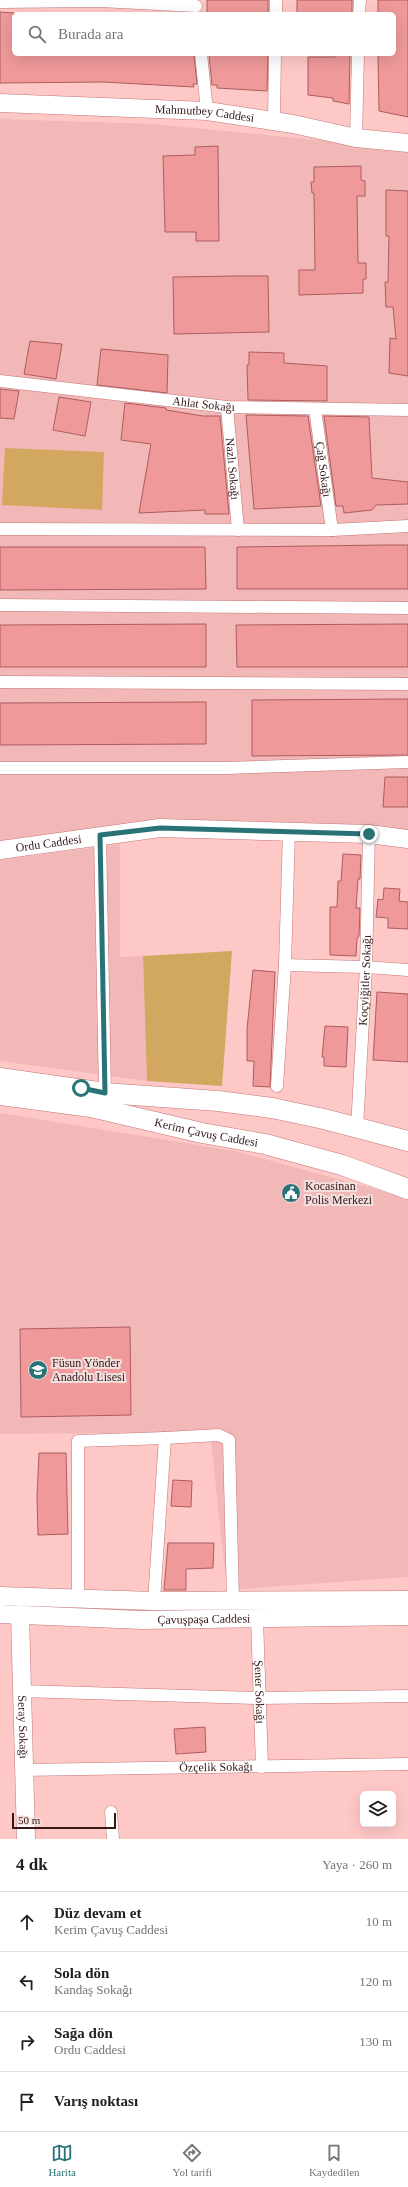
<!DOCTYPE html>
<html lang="tr">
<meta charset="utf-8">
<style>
body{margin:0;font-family:"Times New Roman",serif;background:#f6f6f6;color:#202124}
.controls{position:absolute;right:12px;bottom:12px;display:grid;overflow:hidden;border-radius:6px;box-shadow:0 4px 16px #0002}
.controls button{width:36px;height:36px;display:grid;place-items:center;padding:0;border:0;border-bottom:1px solid #e0e0e0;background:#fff;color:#202124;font:20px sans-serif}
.scale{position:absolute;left:12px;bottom:10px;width:104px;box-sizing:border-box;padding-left:4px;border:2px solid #361617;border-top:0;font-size:11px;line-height:14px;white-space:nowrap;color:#361617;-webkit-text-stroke:3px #f2e0df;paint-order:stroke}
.stop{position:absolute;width:12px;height:12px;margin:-9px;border:3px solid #297377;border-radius:50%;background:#fff}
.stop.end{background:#297377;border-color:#fff;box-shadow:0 1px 4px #0008}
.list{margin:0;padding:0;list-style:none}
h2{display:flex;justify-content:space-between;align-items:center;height:52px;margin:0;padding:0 16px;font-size:17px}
h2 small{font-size:13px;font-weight:400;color:#757577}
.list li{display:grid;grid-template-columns:26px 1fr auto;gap:12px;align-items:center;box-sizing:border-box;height:60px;padding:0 16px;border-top:1px solid #e0e0e0}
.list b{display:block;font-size:15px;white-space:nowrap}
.list p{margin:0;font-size:13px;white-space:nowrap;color:#757577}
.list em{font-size:13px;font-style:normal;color:#757577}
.icon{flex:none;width:22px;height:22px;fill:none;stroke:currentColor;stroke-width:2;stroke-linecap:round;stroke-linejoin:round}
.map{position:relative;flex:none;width:408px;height:1839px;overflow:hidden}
.search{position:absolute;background:#fff;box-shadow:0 4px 16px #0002;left:12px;right:12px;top:12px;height:44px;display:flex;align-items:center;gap:10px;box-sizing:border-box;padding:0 14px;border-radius:6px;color:#757577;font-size:15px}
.sheet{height:292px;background:#fff}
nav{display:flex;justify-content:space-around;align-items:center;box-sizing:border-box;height:56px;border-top:1px solid #e0e0e0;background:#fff;font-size:11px;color:#757577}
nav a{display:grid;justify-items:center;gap:2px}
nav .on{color:#297377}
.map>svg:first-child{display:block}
</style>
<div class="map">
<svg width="408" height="1839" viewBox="0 0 408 1839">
<rect width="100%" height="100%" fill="#fec8c7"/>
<!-- built -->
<g fill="#f2b8b7">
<path d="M0 119 154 124 408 149V831L227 821 0 847Z"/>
<path d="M120 844V957L143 956 147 1081 0 1061V860Z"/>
<path d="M0 1113 235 1151 408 1198V1577L227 1590 210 1432 0 1434Z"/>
</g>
<!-- green -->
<g fill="#d2a860">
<path d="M5 448 104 452 102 510 2 505Z"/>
<path d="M232 951 222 1086 147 1081 143 956Z"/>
</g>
<!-- building -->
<g fill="#ef999a" stroke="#ac5d5e">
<rect x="207" y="0" width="61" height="14"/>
<rect x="297" y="0" width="55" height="14"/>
<path d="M378 0H408V117L379 111 378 54H394V14H378Z"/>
<path d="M0 12 14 13V54H191L194 55 197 84H193L194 87 103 82 0 83Z"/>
<path d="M268 54 267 91 217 88V85H212L209 55Z"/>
<path d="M335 54H350L349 104 333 101V98L308 95V57H335Z"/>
<path d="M218 146 219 241H196V232H165L163 156 195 155V147Z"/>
<path d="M361 166V180L365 181V196H357L358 263H366V279H363V293L299 295V270H315L314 193H312L311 182H314V167Z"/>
<path d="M386 190 408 191V376L389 373 390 338 396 339 393 307H386L385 282H388L389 236H386Z"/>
<path d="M234 276H268L269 332 174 334 173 277Z"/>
<path d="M30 341 62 344 56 379 24 374Z"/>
<path d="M101 349 168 355 167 393 97 385Z"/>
<path d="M249 352 284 353V363L327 366V401L248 400 247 365H249Z"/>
<path d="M0 389 19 391 14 419 0 418Z"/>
<path d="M59 397 91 402 85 436 53 430Z"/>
<path d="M125 403 166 408V410L203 416H220L229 514H205V510L139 513 151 444 121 440Z"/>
<path d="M246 415 308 416 321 506 254 509Z"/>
<path d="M324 416 369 417 372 478 408 482V504L376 505 372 510 344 513 343 506H336Z"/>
<path d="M386 545H408V589H237V547Z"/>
<path d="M0 547H205L206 589 0 590Z"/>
<path d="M206 624V667H0V625Z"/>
<path d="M408 624V667H237L236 625Z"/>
<path d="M408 699V755L252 756V700Z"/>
<path d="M206 702V744L0 745V703Z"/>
<path d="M385 777H408V807H383Z"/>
<path d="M343 854 361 855 360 879H358L356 908H360L359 936 357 939 356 956 330 955V907H337L338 881H341Z"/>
<path d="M384 888 400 889 399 901 408 902V929L388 928V918L376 917 378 899 383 900Z"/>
<path d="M253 970 275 972 270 1087 253 1086 254 1061H247V1029Z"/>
<path d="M377 992 408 994V1062L373 1060Z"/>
<path d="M325 1026 348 1027 346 1067 324 1066V1057H322Z"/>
<path d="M130 1327 131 1415 21 1417 20 1329Z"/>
<path d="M39 1453H66L68 1534 38 1535 37 1496Z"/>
<path d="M173 1480 192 1481 191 1507 171 1506Z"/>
<path d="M168 1543H214L213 1568 186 1569V1590H164Z"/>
<path d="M205 1727 206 1752 176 1754 174 1729Z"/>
</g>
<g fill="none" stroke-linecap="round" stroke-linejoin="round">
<defs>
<g id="street">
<path d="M0 2 100 1 196 6"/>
<path d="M276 14V0"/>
<path d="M359 14 360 0"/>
<path d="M201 54 207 111"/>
<path d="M274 121 275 54"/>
<path d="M356 138 358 54"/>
<path id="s1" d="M0 381 227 407 408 410"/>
<path id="s2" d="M227 407 238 530"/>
<path id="s3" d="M315 409 332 530"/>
<path d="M0 529 332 530 408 526"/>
<path d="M0 605 408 608"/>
<path d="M0 682 408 684"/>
<path d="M0 768H227L408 762"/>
<path d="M100 835 105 1093"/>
<path d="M285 965 366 967 408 970"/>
<path d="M277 1086 285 965 289 831"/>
<path id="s4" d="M357 1128 366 967 369 834"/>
<path d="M165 1438 219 1435 229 1440 233 1600"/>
<path d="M78 1600V1441L165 1438 154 1601"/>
<path id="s5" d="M257 1618 262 1767"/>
<path d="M20 1691 260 1698 408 1696"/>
<path id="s6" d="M23 1770 408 1764"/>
<path d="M111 1812 113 1839"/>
</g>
<g id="secondary">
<path id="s7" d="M0 103 207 111 293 124 356 138 408 143"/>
<path id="s8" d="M0 850 160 828 369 834 408 839"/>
<path d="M0 1596 154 1601 408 1600"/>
<path id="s9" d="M0 1614 142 1620 408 1616"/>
<path id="s10" d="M20 1614 26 1839"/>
</g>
<g id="primary">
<path d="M0 1078 105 1093 218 1101 272 1108 324 1119 408 1141"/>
<path id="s11" d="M0 1095 91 1107 202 1133 265 1144 342 1165 408 1189"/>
</g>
</defs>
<!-- street casing -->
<use href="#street" stroke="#c57475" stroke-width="13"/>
<!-- secondary casing -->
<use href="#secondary" stroke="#c57475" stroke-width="19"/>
<!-- primary casing -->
<use href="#primary" stroke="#c57475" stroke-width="21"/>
<!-- street -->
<use href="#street" stroke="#fff" stroke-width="12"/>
<!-- secondary -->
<use href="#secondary" stroke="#fff" stroke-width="18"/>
<!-- primary -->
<use href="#primary" stroke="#fff" stroke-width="20"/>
</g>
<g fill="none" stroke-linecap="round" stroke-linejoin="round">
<!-- route -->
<path stroke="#297377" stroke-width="5" d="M81 1088 105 1093 100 835 160 828 369 834"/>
</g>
<!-- icons -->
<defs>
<symbol id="civic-disc" viewBox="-11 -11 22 22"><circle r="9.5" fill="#297377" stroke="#f2e0df"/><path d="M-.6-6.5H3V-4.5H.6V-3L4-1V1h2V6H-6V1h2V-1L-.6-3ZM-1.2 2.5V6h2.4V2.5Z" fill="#fff"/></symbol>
<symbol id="school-disc" viewBox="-11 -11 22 22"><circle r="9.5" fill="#297377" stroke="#f2e0df"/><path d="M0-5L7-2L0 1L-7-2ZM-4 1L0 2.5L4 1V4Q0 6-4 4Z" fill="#fff"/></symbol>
</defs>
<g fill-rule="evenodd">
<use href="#civic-disc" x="280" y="1182" width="22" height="22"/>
<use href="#school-disc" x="27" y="1359" width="22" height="22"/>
</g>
<g text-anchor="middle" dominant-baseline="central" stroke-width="4" stroke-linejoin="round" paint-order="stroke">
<!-- street labels -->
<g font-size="12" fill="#361617" stroke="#f2e0df">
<text stroke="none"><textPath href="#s7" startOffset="205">Mahmutbey Caddesi</textPath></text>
<text stroke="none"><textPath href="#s1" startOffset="205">Ahlat Sokağı</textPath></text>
<text stroke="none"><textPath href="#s2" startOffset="62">Nazlı Sokağı</textPath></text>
<text stroke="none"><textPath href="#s3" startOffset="61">Çağ Sokağı</textPath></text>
<text stroke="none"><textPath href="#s8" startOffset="49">Ordu Caddesi</textPath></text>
<text stroke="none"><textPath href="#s4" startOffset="148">Koçyiğitler Sokağı</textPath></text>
<text stroke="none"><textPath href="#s11" startOffset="210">Kerim Çavuş Caddesi</textPath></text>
<text stroke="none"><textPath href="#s9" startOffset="204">Çavuşpaşa Caddesi</textPath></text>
<text stroke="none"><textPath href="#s5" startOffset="74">Şener Sokağı</textPath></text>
<text stroke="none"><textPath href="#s10" startOffset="113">Seray Sokağı</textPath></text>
<text stroke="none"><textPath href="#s6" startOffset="193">Özçelik Sokağı</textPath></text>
</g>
<!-- poi labels -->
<g font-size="12" fill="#361617" stroke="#f2e0df" text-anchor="start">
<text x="305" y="1186">Kocasinan<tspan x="305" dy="14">Polis Merkezi</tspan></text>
<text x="52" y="1363">Füsun Yönder<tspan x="52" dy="14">Anadolu Lisesi</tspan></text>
</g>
</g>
</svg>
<div class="controls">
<button><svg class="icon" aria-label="layers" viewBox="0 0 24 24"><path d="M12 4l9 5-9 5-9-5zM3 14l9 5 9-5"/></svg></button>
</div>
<div class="scale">50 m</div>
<div class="stop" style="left:81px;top:1088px"></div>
<div class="stop end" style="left:369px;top:834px"></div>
<div class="search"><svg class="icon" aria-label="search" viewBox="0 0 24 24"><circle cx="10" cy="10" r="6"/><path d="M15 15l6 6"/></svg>Burada ara</div>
</div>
<section class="sheet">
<h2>4 dk<small>Yaya · 260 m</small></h2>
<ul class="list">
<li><svg class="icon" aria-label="ahead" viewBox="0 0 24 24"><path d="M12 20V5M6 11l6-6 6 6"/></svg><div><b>Düz devam et</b><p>Kerim Çavuş Caddesi</p></div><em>10 m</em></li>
<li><svg class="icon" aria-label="left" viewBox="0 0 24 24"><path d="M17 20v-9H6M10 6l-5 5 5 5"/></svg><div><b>Sola dön</b><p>Kandaş Sokağı</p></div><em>120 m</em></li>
<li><svg class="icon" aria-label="right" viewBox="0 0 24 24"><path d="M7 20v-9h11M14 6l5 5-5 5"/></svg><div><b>Sağa dön</b><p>Ordu Caddesi</p></div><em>130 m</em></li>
<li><svg class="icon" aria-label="arrive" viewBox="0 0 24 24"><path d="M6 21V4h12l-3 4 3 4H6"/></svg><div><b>Varış noktası</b></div></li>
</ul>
</section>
<nav>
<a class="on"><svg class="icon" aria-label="map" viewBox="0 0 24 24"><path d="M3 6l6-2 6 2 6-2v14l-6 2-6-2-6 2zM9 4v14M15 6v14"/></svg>Harita</a>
<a><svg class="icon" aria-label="directions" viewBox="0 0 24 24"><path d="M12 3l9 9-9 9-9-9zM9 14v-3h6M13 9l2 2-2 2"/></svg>Yol tarifi</a>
<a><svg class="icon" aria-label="saved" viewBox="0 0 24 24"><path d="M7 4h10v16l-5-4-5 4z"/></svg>Kaydedilen</a>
</nav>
